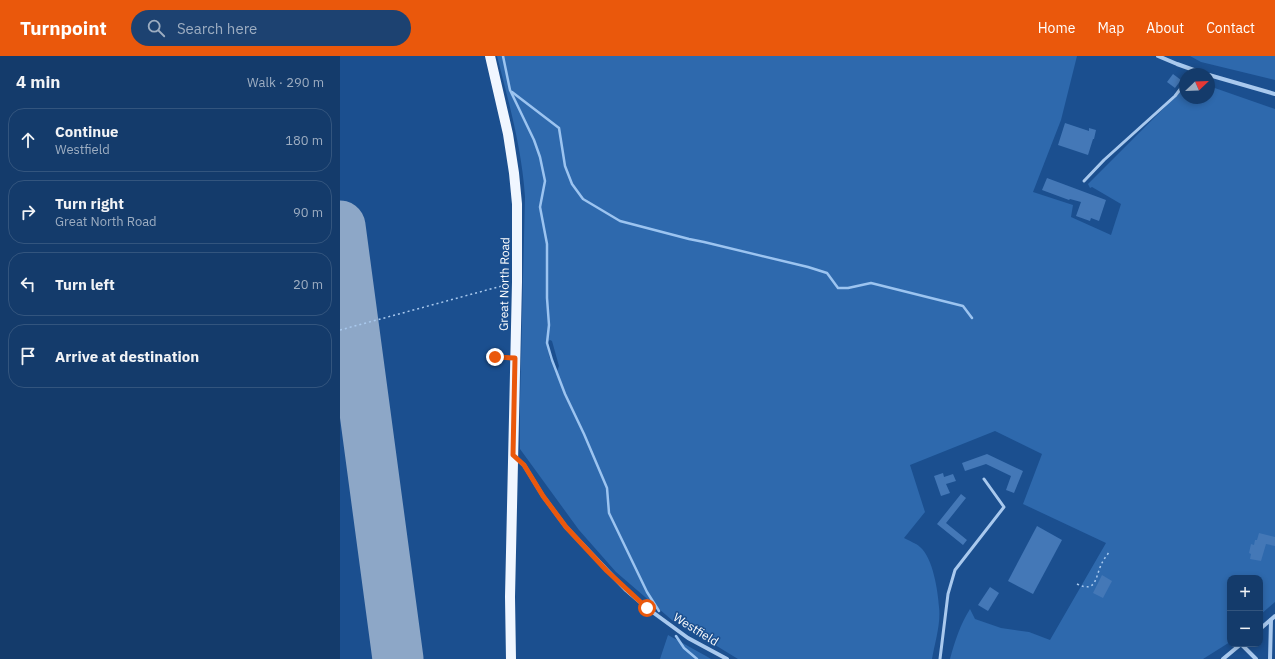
<!DOCTYPE html>
<meta charset="utf-8">
<style>
body{margin:0;font-family:"IBM Plex Sans",sans-serif;background:#1d4271;color:#f1f3f6}
.controls{position:absolute;right:12px;bottom:12px;display:grid;overflow:hidden;border-radius:8px;box-shadow:0 2px 6px #0003}
.controls button{width:36px;height:36px;display:grid;place-items:center;padding:0;border:0;border-bottom:1px solid #33557e;background:#143b6b;color:#f1f3f6;font:20px sans-serif}
.compass{position:absolute;left:839px;top:12px;width:36px;height:36px;border-radius:50%;background:#143b6b;box-shadow:0 2px 6px #0003;rotate:67deg}
.stop{position:absolute;width:12px;height:12px;margin:-9px;border:3px solid #ea580c;border-radius:50%;background:#fff}
.stop.end{background:#ea580c;border-color:#fff;box-shadow:0 1px 4px #0008}
.list{margin:0;padding:0;list-style:none}
h2{display:flex;justify-content:space-between;align-items:center;height:52px;margin:0;padding:0 16px;font-size:17px}
h2 small{font-size:13px;font-weight:400;color:#9dadc1}
.list li{display:grid;grid-template-columns:26px 1fr auto;gap:12px;align-items:center;box-sizing:border-box;height:64px;margin:0 8px 8px;padding:0 8px;border:1px solid #33557e;border-radius:16px}
.list b{display:block;font-size:15px;white-space:nowrap}
.list p{margin:0;font-size:13px;white-space:nowrap;color:#9dadc1}
.list em{font-size:13px;font-style:normal;color:#9dadc1}
.icon{flex:none;width:22px;height:22px;fill:none;stroke:currentColor;stroke-width:2;stroke-linecap:round;stroke-linejoin:round}
.map{position:relative;flex:none;width:935px;height:603px;overflow:hidden}
header{display:flex;align-items:center;gap:24px;box-sizing:border-box;height:56px;padding:0 20px;background:#ea580c;color:#fff}
header strong{font-size:19px}
nav{display:flex;gap:22px;margin-inline-start:auto;font-size:14px}
.search{width:280px;height:36px;background:#1d4271;display:flex;align-items:center;gap:10px;box-sizing:border-box;padding:0 14px;border-radius:22px;color:#9dadc1;font-size:15px}
main{display:flex}
aside{flex:1;background:#143b6b}
.map>svg:first-child{display:block}
</style>
<header>
<strong>Turnpoint</strong>
<div class="search"><svg class="icon" aria-label="search" viewBox="0 0 24 24"><circle cx="10" cy="10" r="6"/><path d="M15 15l6 6"/></svg>Search here</div>
<nav><a>Home</a><a>Map</a><a>About</a><a>Contact</a></nav>
</header>
<main>
<aside>
<h2>4 min<small>Walk · 290 m</small></h2>
<ul class="list">
<li><svg class="icon" aria-label="ahead" viewBox="0 0 24 24"><path d="M12 20V5M6 11l6-6 6 6"/></svg><div><b>Continue</b><p>Westfield</p></div><em>180 m</em></li>
<li><svg class="icon" aria-label="right" viewBox="0 0 24 24"><path d="M7 20v-9h11M14 6l5 5-5 5"/></svg><div><b>Turn right</b><p>Great North Road</p></div><em>90 m</em></li>
<li><svg class="icon" aria-label="left" viewBox="0 0 24 24"><path d="M17 20v-9H6M10 6l-5 5 5 5"/></svg><div><b>Turn left</b></div><em>20 m</em></li>
<li><svg class="icon" aria-label="arrive" viewBox="0 0 24 24"><path d="M6 21V4h12l-3 4 3 4H6"/></svg><div><b>Arrive at destination</b></div></li>
</ul>
</aside>
<div class="map">
<svg width="935" height="603" viewBox="0 0 935 603">
<rect width="100%" height="100%" fill="#1b4f8f"/>
<!-- green -->
<g fill="#2e69ad" fill-rule="evenodd">
<path d="M157 0H737L721 64 693 136 733 149 731 161 771 179 781 148 752 131 750 132 748 128 845 31V42H860L859 43 869 42V30L935 53V546L920 559V522H890V586L863 603H610C615 585 620 569 630 553L635 563 661 572 689 576 710 584 766 487 683 448 702 398 655 375 570 409 585 456 564 482C569 485 576 487 580 491 593 502 598 535 599 551 601 568 595 586 592 603H398L349 573 335 562 333 565 276 516 239 474 180 393V345L185 141C182 93 169 47 157 0ZM210 284 212 285 219 310 216 318 209 300 208 285Z"/>
<path d="M850 0H935V24L861 6Z"/>
<path d="M328 579 366 600 371 603H320Z"/>
</g>
<g fill="none" stroke-linecap="round" stroke-linejoin="round">
<!-- stream -->
<g stroke="#9cc4f0" stroke-width="2.5">
<path d="M163 0 170 34 194 84 200 101 205 125 200 151 207 188V242L209 269 207 287 212 304 225 338 244 378 267 432 269 457 307 536 319 555"/>
<path d="M172 36 219 72 225 110 232 128 243 143 280 165 349 183 364 186 468 211 487 217 498 232H508L531 227 623 250 632 262"/>
<path d="M336 580 344 592 357 603"/>
</g>
<!-- runway -->
<path stroke="#8da7c7" stroke-width="51" d="M0 170 58 603"/>
</g>
<!-- building -->
<g fill="#4478b7">
<path d="M833 18 841 24 835 32 827 26Z"/>
<path d="M725 67 749 75V72L756 74 754 83H753L748 99 718 89Z"/>
<path d="M707 122 766 144 759 165 751 162 750 165 736 160 741 146 730 143 729 144 702 134Z"/>
<path d="M647 398 683 415 674 437 666 434 671 420 646 408 625 415 622 407Z"/>
<path d="M603 417 604 421 613 418 616 425 606 428 610 437 601 440 594 420Z"/>
<path d="M621 438 626 442 606 467 627 484 623 489 597 468Z"/>
<path d="M697 470 722 484 693 538 668 525Z"/>
<path d="M919 477 935 481V490L926 488 921 505 910 503 911 498 909 497 911 488 914 489 915 484H917Z"/>
<path d="M762 519 772 525 763 542 753 537Z"/>
<path d="M650 531 659 537 648 555 638 549Z"/>
</g>
<g fill="none" stroke-linecap="round" stroke-linejoin="round">
<!-- path -->
<g stroke="#a9c9ee" stroke-width="1.5" stroke-dasharray="2 3" stroke-linecap="butt">
<path d="M0 274 169 228"/>
<path d="M155 301H167"/>
<path d="M737 528C756 537 755 523 761 509 763 504 767 499 770 495"/>
</g>
<!-- lane -->
<g stroke="#a9c9ee" stroke-width="3">
<path d="M852 18 854 15"/>
<path d="M744 125 764 104 835 40 845 27"/>
<path d="M600 603 608 538 615 514 664 451 644 423"/>
</g>
<!-- street -->
<g stroke="#a9c9ee" stroke-width="4">
<path d="M818 0 837 8 865 18"/>
<path d="M869 19 935 38"/>
<path d="M174 401 184 409 203 440 226 471 286 534 307 552 348 582 387 603"/>
<path d="M920 573 935 560"/>
<path d="M901 588 916 603"/>
<path d="M883 603 901 588"/>
<path d="M930 603 931 564"/>
</g>
<!-- primary -->
<path stroke="#f0f6ff" stroke-width="10" d="M150 0 168 78 174 117 177 148V226L170 541 171 603"/>
</g>
<g fill="none" stroke-linecap="round" stroke-linejoin="round">
<!-- route -->
<path stroke="#ea580c" stroke-width="5" d="M155 301 175 302 173 399 184 409 203 440 226 471 267 515 307 552"/>
</g>
<g text-anchor="middle" dominant-baseline="central" stroke-width="3" stroke-linejoin="round" paint-order="stroke">
<!-- street labels -->
<g font-size="12" fill="#fff" stroke="#1b4f8f">
<text transform="translate(164 228) rotate(-89)">Great North Road</text>
<text transform="translate(356 573) rotate(32)">Westfield</text>
</g>
</g>
</svg>
<div class="controls">
<button>+</button>
<button>−</button>
</div>
<svg class="compass" viewBox="-18 -18 36 36"><path d="M0-13l5 13h-10z" fill="#e53935"/><path d="M0 13l5-13h-10z" fill="#9dadc1"/></svg>
<div class="stop" style="left:307px;top:552px"></div>
<div class="stop end" style="left:155px;top:301px"></div>
</div>
</main>
